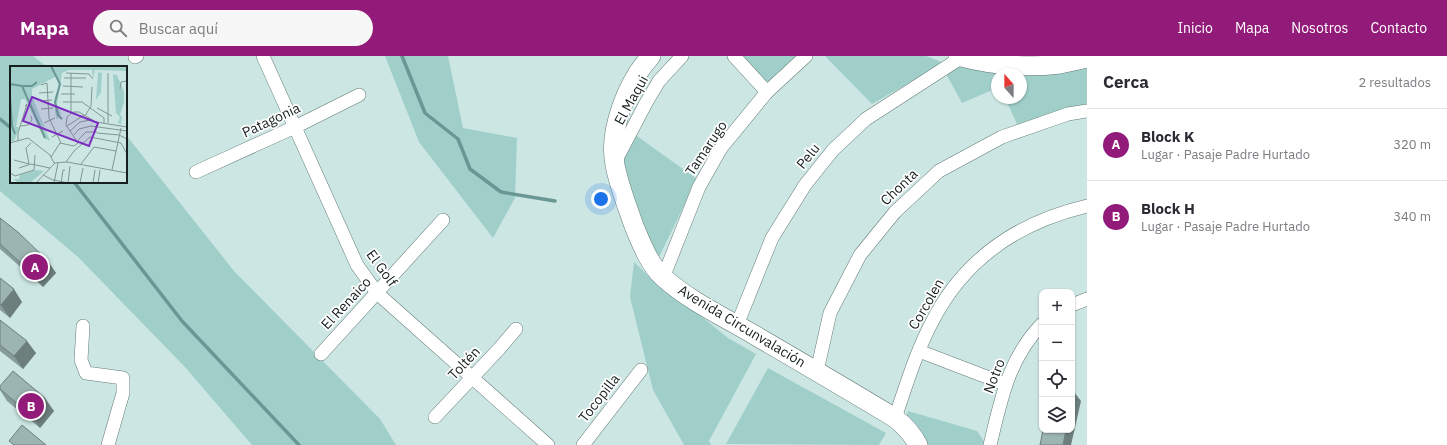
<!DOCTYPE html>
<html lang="es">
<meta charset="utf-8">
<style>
body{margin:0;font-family:"IBM Plex Sans",sans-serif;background:#f7f7f7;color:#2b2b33}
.controls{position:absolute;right:12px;bottom:12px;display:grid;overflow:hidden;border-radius:8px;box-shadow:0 1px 3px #0004}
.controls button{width:36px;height:36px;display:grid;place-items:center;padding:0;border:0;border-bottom:1px solid #e1e1e2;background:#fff;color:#2b2b33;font:20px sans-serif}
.compass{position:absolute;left:991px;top:12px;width:36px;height:36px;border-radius:50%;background:#fff;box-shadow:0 1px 3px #0004;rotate:339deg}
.you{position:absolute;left:601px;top:143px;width:14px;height:14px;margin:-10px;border:3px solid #fff;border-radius:50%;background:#1a73e8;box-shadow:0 0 0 6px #1a73e833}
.badge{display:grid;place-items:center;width:26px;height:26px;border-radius:50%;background:#921b79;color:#fff;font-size:13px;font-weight:700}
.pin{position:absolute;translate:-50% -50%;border:2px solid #fff;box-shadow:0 1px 4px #0006}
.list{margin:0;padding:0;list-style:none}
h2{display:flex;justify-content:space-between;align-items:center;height:52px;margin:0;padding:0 16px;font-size:17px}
h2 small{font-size:13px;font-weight:400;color:#7c7c81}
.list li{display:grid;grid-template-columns:26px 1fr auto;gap:12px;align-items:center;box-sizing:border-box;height:72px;padding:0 16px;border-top:1px solid #e1e1e2}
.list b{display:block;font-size:15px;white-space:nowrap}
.list p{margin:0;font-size:13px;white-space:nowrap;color:#7c7c81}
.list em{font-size:13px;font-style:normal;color:#7c7c81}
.icon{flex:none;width:22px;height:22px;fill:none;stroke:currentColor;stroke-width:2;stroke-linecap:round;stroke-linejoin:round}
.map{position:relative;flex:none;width:1087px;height:389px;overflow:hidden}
header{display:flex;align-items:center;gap:24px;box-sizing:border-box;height:56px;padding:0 20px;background:#921b79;color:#fff}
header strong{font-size:19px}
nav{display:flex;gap:22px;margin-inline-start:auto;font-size:14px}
.search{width:280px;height:36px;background:#f7f7f7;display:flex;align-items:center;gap:10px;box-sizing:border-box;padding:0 14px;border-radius:22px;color:#7c7c81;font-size:15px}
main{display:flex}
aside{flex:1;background:#fff}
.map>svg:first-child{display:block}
</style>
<header>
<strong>Mapa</strong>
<div class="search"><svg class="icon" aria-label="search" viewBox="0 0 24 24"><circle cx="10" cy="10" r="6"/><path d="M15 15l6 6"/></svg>Buscar aquí</div>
<nav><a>Inicio</a><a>Mapa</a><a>Nosotros</a><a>Contacto</a></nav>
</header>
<main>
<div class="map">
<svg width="1087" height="389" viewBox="0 0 1087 389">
<rect width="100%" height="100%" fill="#cce6e3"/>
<!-- green -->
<g fill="#a0cfca">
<path d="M0 0H33L47 11H11V126H126V79L234 215 380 363 396 389H252L184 310 78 201 0 135Z"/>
<path d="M385 0H448L463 72 517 82 515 142 493 182 419 86Z"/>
<path d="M740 0H801L769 30Z"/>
<path d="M825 0H926L944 7 872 48Z"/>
<path d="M1084 9 1087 12V50L1070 52 1017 68 1005 42H1021V18H997V32L962 47 945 16 953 10Z"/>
<path d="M634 78 697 123 658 203 631 145 619 102Z"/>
<path d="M634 206 664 235 697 257 728 282 756 298 709 385 711 389H684L653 334 630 241Z"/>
<path d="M768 312 886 377 879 389 726 388Z"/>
<path d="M908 355 977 375 985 387 984 389H923L905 364Z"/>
</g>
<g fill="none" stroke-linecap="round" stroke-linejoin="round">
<!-- stream -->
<g stroke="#6a9793" stroke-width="3.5">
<path d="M402 0 425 57 458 83 470 113 501 136 555 145"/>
<path d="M0 63 11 72"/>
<path d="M74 126 182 265 299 389"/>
</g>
<defs>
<g id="street">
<path d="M263 0 357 209 377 237 548 389"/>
<path d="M734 0 767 36"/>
<path d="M135 1 137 0"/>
<path d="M615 106 646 47 659 25 682 0"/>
<path d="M196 116 295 71 359 39"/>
<path d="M663 222 699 131 721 92 767 36 806 0"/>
<path d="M1072 249 1087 243"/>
<path d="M737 269 772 182 805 129 833 94 866 63 962 1"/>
<path d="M83 270 81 304 86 317 123 322V337L108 389"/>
<path d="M919 295 1005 328"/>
<path d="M321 298 443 164"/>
<path d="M817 315 830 257 860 199 895 156 939 115 1002 81 1068 58 1087 55"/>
<path d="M435 361 499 293 516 273"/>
<path d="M895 362C906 330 916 296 932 266 964 203 1019 166 1087 150"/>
<path d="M583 389 641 314"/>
<path d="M990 389C1001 344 1008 303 1042 268"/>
</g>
<g id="secondary">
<path d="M651 0C627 26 608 75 615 109 619 130 627 150 634 170 641 187 650 210 664 222 690 245 722 260 751 277 799 305 847 333 895 362 905 370 912 377 918 389"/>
<path d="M958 0C991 9 1026 12 1060 8 1069 6 1078 4 1087 2"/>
</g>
</defs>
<!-- street casing -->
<use href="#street" stroke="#637b78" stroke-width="14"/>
<!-- secondary casing -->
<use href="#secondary" stroke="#637b78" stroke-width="20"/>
<!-- street -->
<use href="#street" stroke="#fff" stroke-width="13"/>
<!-- secondary -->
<use href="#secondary" stroke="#fff" stroke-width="19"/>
</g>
<!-- wall -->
<g fill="#869c9a">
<path d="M0 162 47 204 56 217 43 231 8 200 0 193Z"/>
<path d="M0 222 22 246 10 262 0 254Z"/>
<path d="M0 264 36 297 23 313 0 295Z"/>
<path d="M0 330 54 355 40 372 7 345 0 334Z"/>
</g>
<!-- shaded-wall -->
<g fill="#6d7f7d">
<path d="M47 204 56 217 43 231 34 219Z"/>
<path d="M14 233 22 246 10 262 1 249Z"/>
<path d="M27 285 36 297 23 313 14 300Z"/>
<path d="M1074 336 1081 345 1071 389H1063L1066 374H1072V345Z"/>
<path d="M45 342 54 355 40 372 31 359Z"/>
</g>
<!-- building -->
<g fill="#9cb5b3" stroke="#6d7f7d">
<path d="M0 162 19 177 47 204 34 219 0 188Z"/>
<path d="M0 222 14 233 1 249 0 248Z"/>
<path d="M0 264 27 285 14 300 0 289Z"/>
<path d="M13 315 45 342 31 359 0 333V330Z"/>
<path d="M1072 335 1074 336 1072 345Z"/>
<path d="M22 369 46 389H14L9 385Z"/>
<path d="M1043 374H1066L1063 389H1040Z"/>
</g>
<g text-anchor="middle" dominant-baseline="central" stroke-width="3.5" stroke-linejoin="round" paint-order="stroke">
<!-- street labels -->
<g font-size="14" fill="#151f1e" stroke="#fff">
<text transform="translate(631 44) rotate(-61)">El Maqui</text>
<text transform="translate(271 64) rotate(-25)">Patagonia</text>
<text transform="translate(706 92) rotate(-56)">Tamarugo</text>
<text transform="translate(808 100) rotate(-51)">Pelu</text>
<text transform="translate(899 131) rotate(-44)">Chonta</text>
<text transform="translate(382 212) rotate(54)">El Golf</text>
<text transform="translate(346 247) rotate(-47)">El Renaico</text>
<text transform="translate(926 248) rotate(-60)">Corcolen</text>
<text transform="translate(742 270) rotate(31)">Avenida Circunvalación</text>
<text transform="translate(464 307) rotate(-47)">Toltén</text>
<text transform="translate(994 320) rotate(-69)">Notro</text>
<text transform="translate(599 342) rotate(-52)">Tocopilla</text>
</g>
</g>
<!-- overview -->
<g transform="translate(10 10)">
<rect width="117" height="117" fill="#cce6e3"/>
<path d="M0 0H117V5L85 4 83 12 82 4H59L52 7 47 38 51 48 47 54 45 46V31L49 21 47 10 22 23V30L40 75 34 72 15 33H11L6 61H10L4 75 0 76ZM88 6 92 7 91 26 86 34ZM103 8 107 9 114 26V36L110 49 112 51 111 58 108 57 110 51 106 47ZM26 104 34 105 20 117H9L3 113H9L10 109Z" fill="#a0cfca"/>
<path fill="none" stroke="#6a9793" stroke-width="2" d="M41 0 50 18 45 36 48 49 52 53M0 18 12 20 35 72M13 20H22L27 16M0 31 2 60 5 68"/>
<path fill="none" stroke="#839694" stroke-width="1" d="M56 7 79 8 83 13M98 7V57M54 12H76M31 19 37 17 39 52 51 77M53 20 73 21M110 23 111 16 117 15M29 27 43 26M51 28H65M30 35 42 34M53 36H72L94 52V57M87 42 102 50M31 43 43 42M61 47V7M75 50 81 40 82 21M34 57 45 52M11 60 18 59 22 54 21 50M57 60 74 49M60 65 70 56 80 54M87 67 109 69 117 73M64 69 69 63 81 60 117 65M42 71 53 65M68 74 76 66H87M8 75V67L17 38 15 40M0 77 18 72 40 89 44 97M41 91 50 77 64 80 68 77 56 59 57 51 63 46H69L86 56 117 61M4 94 19 98M56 96 64 85 80 71 111 77 117 88M44 97 57 96 117 107M19 98 16 82 21 77M71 98 84 81 106 85M9 102 21 98 40 102M102 104 111 62M0 107 5 110 24 104 25 89M33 109 43 114 59 117M26 117 45 97M44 117 48 97M51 117 53 104H55M58 117 60 100M70 117 73 102M83 117 85 104M88 117 90 104"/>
<path fill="#7b2cbf" fill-opacity="0.15" stroke="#7b2cbf" stroke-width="2" d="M22 31 88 57 79 80 13 55Z"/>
<rect width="117" height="117" fill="none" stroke="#151f1e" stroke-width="2"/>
</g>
</svg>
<div class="controls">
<button>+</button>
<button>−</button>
<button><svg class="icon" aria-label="locate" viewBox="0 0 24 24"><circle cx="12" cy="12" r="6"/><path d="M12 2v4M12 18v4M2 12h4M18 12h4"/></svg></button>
<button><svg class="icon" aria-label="layers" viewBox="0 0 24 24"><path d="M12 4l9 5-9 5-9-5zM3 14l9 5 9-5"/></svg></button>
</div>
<svg class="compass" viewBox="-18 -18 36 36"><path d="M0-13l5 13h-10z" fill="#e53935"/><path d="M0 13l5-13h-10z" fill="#7c7c81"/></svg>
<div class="you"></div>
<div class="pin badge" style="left:35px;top:211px">A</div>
<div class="pin badge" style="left:31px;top:350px">B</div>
</div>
<aside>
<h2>Cerca<small>2 resultados</small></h2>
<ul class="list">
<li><span class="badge">A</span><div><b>Block K</b><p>Lugar · Pasaje Padre Hurtado</p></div><em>320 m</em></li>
<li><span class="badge">B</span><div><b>Block H</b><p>Lugar · Pasaje Padre Hurtado</p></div><em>340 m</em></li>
</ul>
</aside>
</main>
